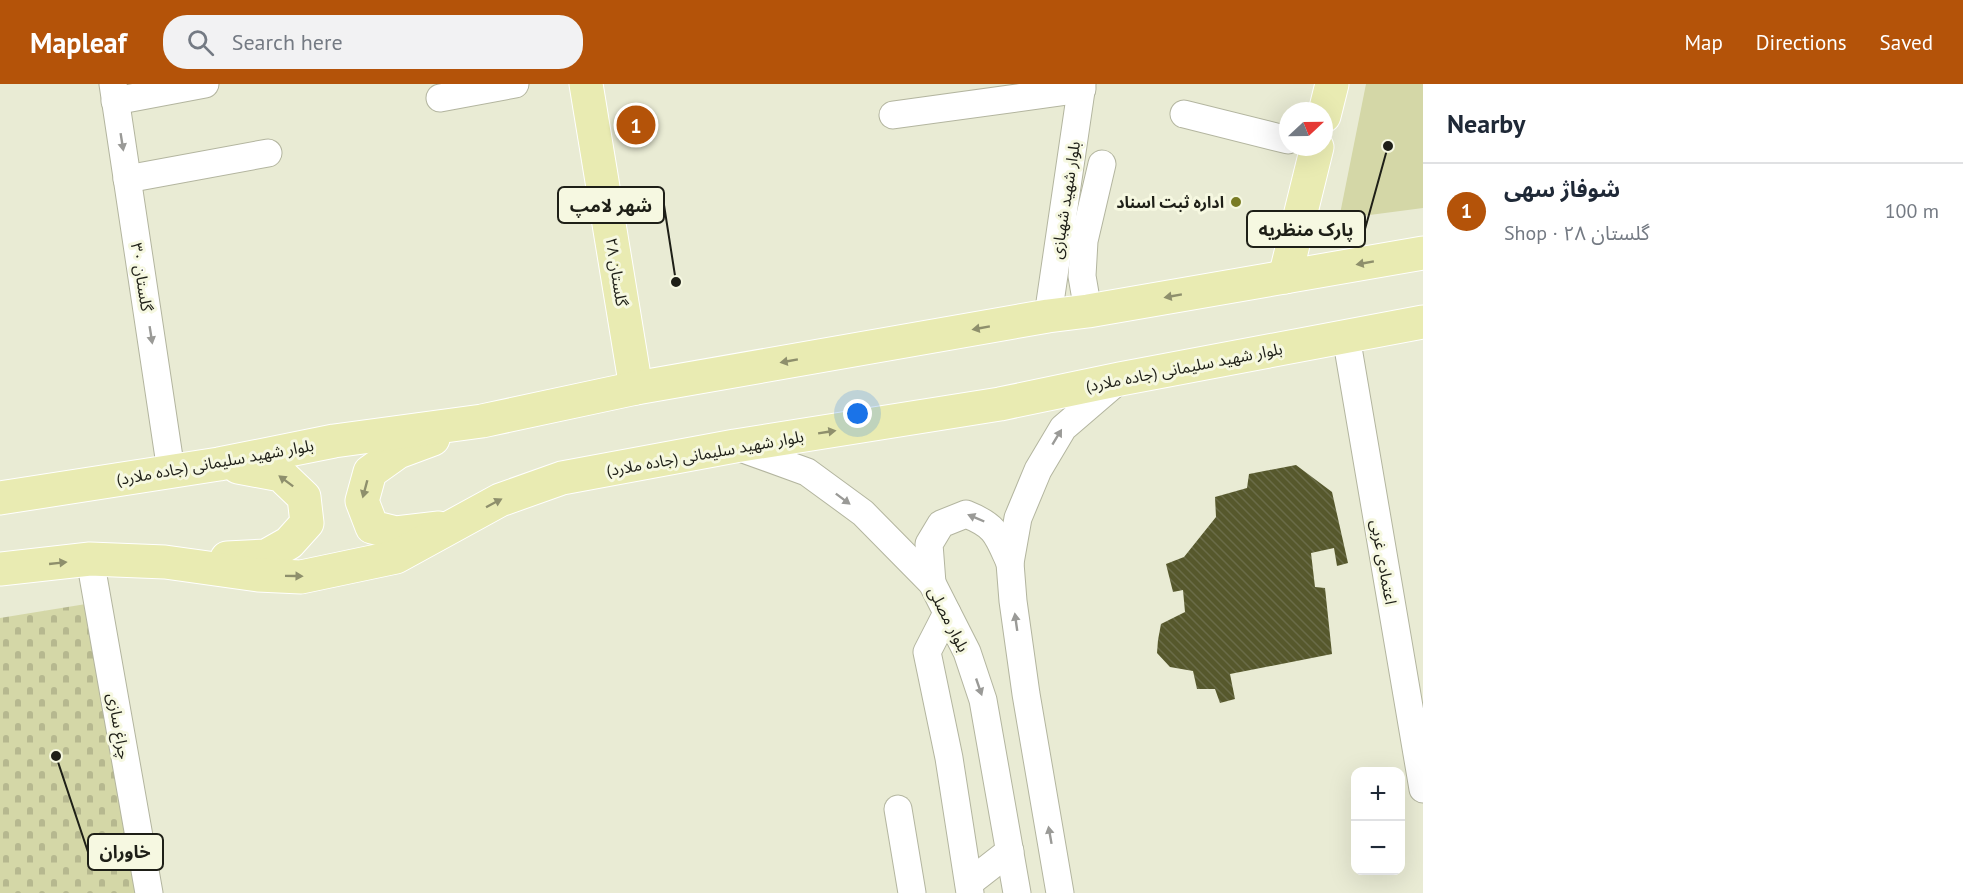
<!DOCTYPE html>
<meta charset="utf-8">
<style>
body{margin:0;font-family:"PT Sans","Noto Sans Arabic",sans-serif;background:#f2f2f3;color:#1f2937}
.controls{position:absolute;right:18px;bottom:18px;display:grid;overflow:hidden;border-radius:12px;box-shadow:0 6px 24px #0002}
.controls button{width:54px;height:54px;display:grid;place-items:center;padding:0;border:0;border-bottom:2px solid #e0e1e3;background:#fff;color:#1f2937;font:30px sans-serif}
.compass{position:absolute;left:1279px;top:18px;width:54px;height:54px;border-radius:50%;background:#fff;box-shadow:0 6px 24px #0002;rotate:68deg}
.you{position:absolute;left:858px;top:330px;width:21px;height:21px;margin:-15px;border:4px solid #fff;border-radius:50%;background:#1a73e8;box-shadow:0 0 0 9px #1a73e833}
.badge{display:grid;place-items:center;width:39px;height:39px;border-radius:50%;background:#b45309;color:#fff;font-size:20px;font-weight:700}
.pin{position:absolute;translate:-50% -50%;border:3px solid #fff;box-shadow:0 2px 6px #0006}
.list{margin:0;padding:0;list-style:none}
h2{display:flex;justify-content:space-between;align-items:center;height:78px;margin:0;padding:0 24px;font-size:26px}
h2 small{font-size:20px;font-weight:400;color:#747a83}
.list li{display:grid;grid-template-columns:39px 1fr auto;gap:18px;align-items:center;box-sizing:border-box;height:96px;padding:0 24px;border-top:2px solid #e0e1e3}
.list b{display:block;font-size:22px;white-space:nowrap}
.list p{margin:0;font-size:20px;white-space:nowrap;color:#747a83}
.list em{font-size:20px;font-style:normal;color:#747a83}
.icon{flex:none;width:33px;height:33px;fill:none;stroke:currentColor;stroke-width:2;stroke-linecap:round;stroke-linejoin:round}
.map{position:relative;flex:none;width:1423px;height:809px;overflow:hidden}
header{display:flex;align-items:center;gap:36px;box-sizing:border-box;height:84px;padding:0 30px;background:#b45309;color:#fff}
header strong{font-size:28px}
nav{display:flex;gap:33px;margin-inline-start:auto;font-size:21px}
.search{width:420px;height:54px;background:#f2f2f3;display:flex;align-items:center;gap:15px;box-sizing:border-box;padding:0 21px;border-radius:24px;color:#747a83;font-size:22px}
main{display:flex}
aside{flex:1;background:#fff}
.map>svg:first-child{display:block}
</style>
<header>
<strong>Mapleaf</strong>
<div class="search"><svg class="icon" aria-label="search" viewBox="0 0 24 24"><circle cx="10" cy="10" r="6"/><path d="M15 15l6 6"/></svg>Search here</div>
<nav><a>Map</a><a>Directions</a><a>Saved</a></nav>
</header>
<main>
<div class="map">
<svg width="1423" height="809" viewBox="0 0 1423 809">
<defs>
<pattern id="cemetery-stones" width="16" height="16" patternUnits="userSpaceOnUse" patternTransform="scale(1.5)"><rect width="16" height="16" fill="#d4d7a7"/><path d="M2 7V4a2 2 0 0 1 4 0v3zM10 15v-3a2 2 0 0 1 4 0v3z" fill="#b6b88f"/></pattern>
<pattern id="building-back-hatch" width="6" height="6" patternUnits="userSpaceOnUse" patternTransform="scale(1.5)"><rect width="6" height="6" fill="#56582c"/><path d="M-1 5l2 2M0 0l6 6M5-1l2 2" fill="none" stroke="#6a6c48"/></pattern>
</defs>
<rect width="100%" height="100%" fill="#e9ebd4"/>
<!-- cemetery -->
<path fill="url(#cemetery-stones)" d="M86 520 136 809H0V534Z"/>
<!-- park -->
<path fill="#d4d7a7" d="M1366 0H1423V124L1339 135Z"/>
<!-- building -->
<path fill="url(#building-back-hatch)" d="M1296 381 1332 408 1348 479 1337 482 1334 464 1311 469 1315 503 1325 504 1332 570 1230 590 1235 615 1220 619 1215 605H1197L1193 587 1170 583 1157 569 1158 556 1161 540 1185 528 1183 506 1173 508 1166 480 1184 473 1216 433 1215 413 1247 404 1249 390Z"/>
<g fill="none" stroke-linecap="round" stroke-linejoin="round">
<defs>
<g id="minor">
<path d="M113 0 171 387"/>
<path d="M440 14 515 0"/>
<path d="M115 17 205 0"/>
<path d="M1184 30 1288 56"/>
<path d="M893 31 1082 5"/>
<path d="M127 95 268 69"/>
<path d="M1088 227 1082 192 1084 157 1102 80"/>
<path d="M1048 232 1082 0"/>
<path d="M1346 252 1423 705"/>
<path d="M735 362 807 388 863 429 932 499 967 568 983 616 1017 809"/>
<path d="M90 475 149 809"/>
<path d="M932 499 929 460 941 440 966 430C996 442 997 450 1010 479"/>
<path d="M947 529 927 568 949 674 970 809"/>
<path d="M898 725 912 809"/>
<path d="M969 799 1010 767"/>
<path d="M1060 809 1026 610 1013 517 1010 479 1018 434 1038 386 1063 344 1120 295"/>
</g>
<g id="major">
<path d="M586 0 636 304"/>
<path d="M1324 32 1332 0"/>
<path d="M1285 193 1317 63"/>
<path d="M433 355 398 368 370 388 362 417 372 443 396 449 439 444"/>
<path d="M0 414 219 380 334 357 482 337 636 304 1048 232 1088 227 1423 169"/>
<path d="M227 474 266 472 289 459 307 439 304 413 281 391 238 383"/>
<path d="M0 485 90 475 165 478 258 491 301 493 396 473 500 416 562 394 735 362 1000 320 1120 295 1423 238"/>
</g>
</defs>
<!-- minor casing -->
<use href="#minor" stroke="#b3b59f" stroke-width="29"/>
<!-- major casing -->
<use href="#major" stroke="#fff" stroke-width="35"/>
<!-- minor -->
<use href="#minor" stroke="#fff" stroke-width="27"/>
<!-- major -->
<use href="#major" stroke="#e9ebb2" stroke-width="33"/>
</g>
<!-- one-way arrows -->
<defs><path id="oneway-solid" d="M-6-.8H1V-3.2L6.5 0L1 3.2V.8H-6Z" transform="scale(1.5)"/></defs>
<g fill="#9a9a97">
<use href="#oneway-solid" transform="translate(122 58) rotate(81)"/>
<use href="#oneway-solid" transform="translate(151 251) rotate(81)"/>
<use href="#oneway-solid" transform="translate(1057 353) rotate(-59)"/>
<use href="#oneway-solid" transform="translate(843 415) rotate(37)"/>
<use href="#oneway-solid" transform="translate(976 434) rotate(-157)"/>
<use href="#oneway-solid" transform="translate(1016 538) rotate(-98)"/>
<use href="#oneway-solid" transform="translate(979 603) rotate(71)"/>
<use href="#oneway-solid" transform="translate(1050 751) rotate(-100)"/>
</g>
<g fill="#8e8f6c">
<use href="#oneway-solid" transform="translate(1365 179) rotate(170)"/>
<use href="#oneway-solid" transform="translate(1173 212) rotate(170)"/>
<use href="#oneway-solid" transform="translate(981 244) rotate(170)"/>
<use href="#oneway-solid" transform="translate(789 277) rotate(170)"/>
<use href="#oneway-solid" transform="translate(827 348) rotate(-9)"/>
<use href="#oneway-solid" transform="translate(286 397) rotate(-143)"/>
<use href="#oneway-solid" transform="translate(365 405) rotate(105)"/>
<use href="#oneway-solid" transform="translate(494 419) rotate(-28)"/>
<use href="#oneway-solid" transform="translate(58 479) rotate(-6)"/>
<use href="#oneway-solid" transform="translate(294 492) rotate(1)"/>
</g>
<!-- markers -->
<circle fill="#797b24" stroke="#f6f8e1" stroke-width="2" cx="1236" cy="118" r="6"/>
<g text-anchor="middle" dominant-baseline="central" stroke-width="6" stroke-linejoin="round" paint-order="stroke">
<!-- street labels -->
<g font-size="16" fill="#1e1f17" stroke="#f6f8e1">
<text transform="translate(1065 116) rotate(-81)">بلوار شهید شهبازی</text>
<text transform="translate(617 188) rotate(81)">گلستان ۲۸</text>
<text transform="translate(142 193) rotate(81)">گلستان ۳۰</text>
<text transform="translate(1184 283) rotate(-11)">بلوار شهید سلیمانی (جاده ملارد)</text>
<text transform="translate(705 369) rotate(-10)">بلوار شهید سلیمانی (جاده ملارد)</text>
<text transform="translate(215 378) rotate(-10)">بلوار شهید سلیمانی (جاده ملارد)</text>
<text transform="translate(1384 478) rotate(80)">اعتمادی غربی</text>
<text transform="translate(949 535) rotate(63)">بلوار مصلی</text>
<text transform="translate(119 642) rotate(80)">چراغ سازی</text>
</g>
<!-- poi labels -->
<g font-size="16" font-weight="bold" fill="#1e1f17" stroke="#f6f8e1" text-anchor="end">
<text x="1224" y="118">اداره ثبت اسناد</text>
</g>
</g>
<!-- callouts -->
<path fill="none" stroke="#1e1f17" stroke-width="2" d="M676 198L664 121M1388 62L1365 145M56 672L88 768"/>
<g fill="#1e1f17" stroke="#f6f8e1" stroke-width="2">
<circle cx="676" cy="198" r="6"/>
<circle cx="1388" cy="62" r="6"/>
<circle cx="56" cy="672" r="6"/>
</g>
<g fill="#f6f8e1" stroke="#1e1f17" stroke-width="2">
<rect x="558" y="103" width="106" height="36" rx="6"/>
<rect x="1247" y="127" width="118" height="36" rx="6"/>
<rect x="88" y="750" width="75" height="36" rx="6"/>
</g>
<g font-size="18" text-anchor="middle" font-weight="bold" fill="#1e1f17">
<text x="611" y="128">شهر لامپ</text>
<text x="1306" y="152">پارک منظریه</text>
<text x="125" y="774">خاوران</text>
</g>
</svg>
<div class="controls">
<button>+</button>
<button>−</button>
</div>
<svg class="compass" viewBox="-18 -18 36 36"><path d="M0-13l5 13h-10z" fill="#e53935"/><path d="M0 13l5-13h-10z" fill="#747a83"/></svg>
<div class="you"></div>
<div class="pin badge" style="left:636px;top:41px">1</div>
</div>
<aside>
<h2>Nearby<small></small></h2>
<ul class="list">
<li><span class="badge">1</span><div><b>شوفاژ سهی</b><p>Shop · گلستان ۲۸</p></div><em>100 m</em></li>
</ul>
</aside>
</main>
